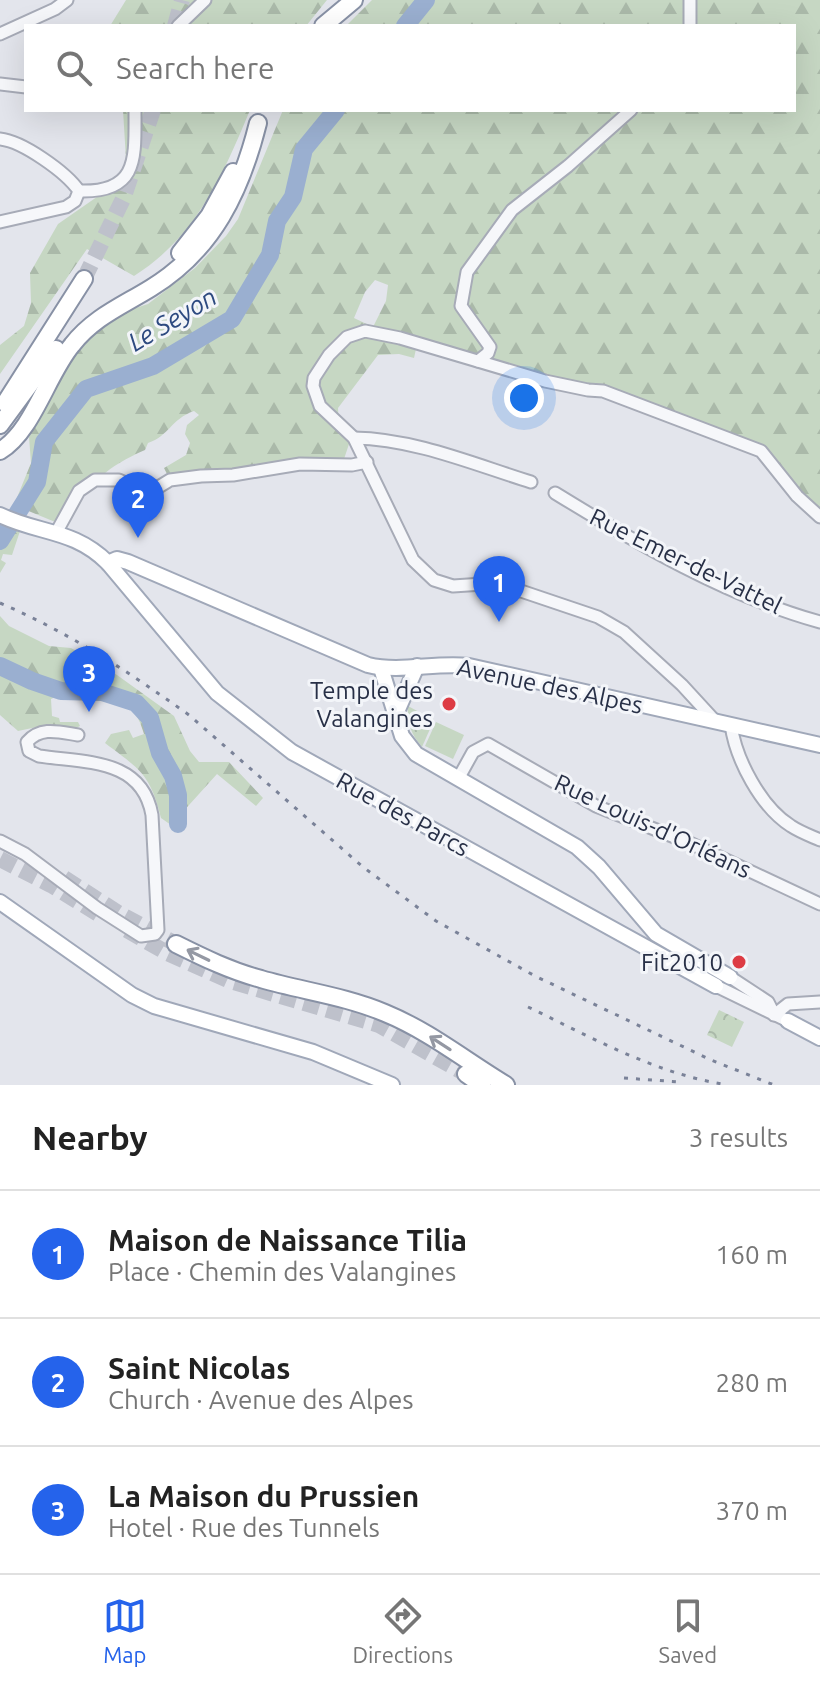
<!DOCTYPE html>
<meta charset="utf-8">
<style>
body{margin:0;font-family:Ubuntu,sans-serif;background:#f2f2f2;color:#222}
.you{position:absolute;left:524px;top:398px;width:28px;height:28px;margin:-20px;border:6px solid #fff;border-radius:50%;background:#1a73e8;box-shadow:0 0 0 12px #1a73e833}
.badge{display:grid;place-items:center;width:52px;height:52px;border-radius:50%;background:#2563eb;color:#fff;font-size:26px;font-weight:700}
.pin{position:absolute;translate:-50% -66px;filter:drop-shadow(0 2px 4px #0008)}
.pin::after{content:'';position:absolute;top:42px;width:28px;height:24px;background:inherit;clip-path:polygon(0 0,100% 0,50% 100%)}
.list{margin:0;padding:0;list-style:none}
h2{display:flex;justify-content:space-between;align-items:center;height:104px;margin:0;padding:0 32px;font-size:34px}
h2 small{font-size:26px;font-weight:400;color:#767676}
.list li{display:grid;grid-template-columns:52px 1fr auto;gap:24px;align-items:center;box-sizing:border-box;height:128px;padding:0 32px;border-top:2px solid #e0e0e0}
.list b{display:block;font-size:30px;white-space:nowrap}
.list p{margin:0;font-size:26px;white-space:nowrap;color:#767676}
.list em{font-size:26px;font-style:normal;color:#767676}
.icon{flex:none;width:44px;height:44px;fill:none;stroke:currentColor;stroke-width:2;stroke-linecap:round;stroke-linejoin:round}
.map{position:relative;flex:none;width:820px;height:1085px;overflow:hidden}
.search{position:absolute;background:#fff;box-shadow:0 8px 32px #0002;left:24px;right:24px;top:24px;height:88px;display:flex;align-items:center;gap:20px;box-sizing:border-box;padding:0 28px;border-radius:0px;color:#767676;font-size:30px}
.sheet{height:488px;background:#fff}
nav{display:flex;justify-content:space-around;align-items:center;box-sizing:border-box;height:112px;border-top:2px solid #e0e0e0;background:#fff;font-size:22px;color:#767676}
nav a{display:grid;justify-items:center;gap:4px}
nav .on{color:#2563eb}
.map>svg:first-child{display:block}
</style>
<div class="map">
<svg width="820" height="1085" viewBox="0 0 820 1085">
<defs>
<pattern id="forest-firs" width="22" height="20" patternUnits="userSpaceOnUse" patternTransform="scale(2)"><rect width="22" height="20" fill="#c6d7c3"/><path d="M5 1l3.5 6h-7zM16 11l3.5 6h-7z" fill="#aab9a9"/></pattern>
<pattern id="park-crowns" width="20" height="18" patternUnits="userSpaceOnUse" patternTransform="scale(2)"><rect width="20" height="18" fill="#c6d7c3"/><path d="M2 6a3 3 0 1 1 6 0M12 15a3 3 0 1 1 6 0" fill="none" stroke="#aab9a9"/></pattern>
</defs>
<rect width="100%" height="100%" fill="#e3e5ec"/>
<!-- grass -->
<path fill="#c6d7c3" d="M436 722 464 735 453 759 425 746Z"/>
<!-- forest -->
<g fill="url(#forest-firs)" fill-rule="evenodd">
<path d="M126 0H327L306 26H110Z"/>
<path d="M372 0H820V513L794 490 761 448 573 385 418 340 414 358 399 354 378 355 338 408 339 429 350 441 344 459 289 461 170 480 164 468 186 455 190 443 185 434 187 425 199 415 194 411C171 419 169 436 148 443L145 450C101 469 89 487 60 524L14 505 31 463 29 437 79 347 120 313 148 304 195 268 226 236 238 219 283 110H794V26H346ZM375 280 388 285 386 301 373 327 354 318 365 292Z"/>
<path d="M123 110H250C223 175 196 237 134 276L87 249 0 374V345L24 326 31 303 30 273 58 224 127 176Z"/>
<path d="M0 523 20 531 12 555 3 554 1 560 6 563 0 573Z"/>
<path d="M0 616 9 626 49 646 71 648 117 675 174 716 190 751 199 762H229L263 798 256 806 217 774 171 825 161 818C150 773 139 769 105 743L111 734 129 730 133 738 144 734C141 724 137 713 128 706 112 693 68 690 51 699L52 716 59 718 60 722H78L80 726 70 731 37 727 18 731 0 715Z"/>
</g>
<!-- park -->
<g fill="url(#park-crowns)">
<path d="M408 706 434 720 422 747C411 734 407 724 408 706Z"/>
<path d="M719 1010 744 1022 732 1047 707 1035Z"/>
</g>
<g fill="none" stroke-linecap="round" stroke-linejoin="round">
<!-- river -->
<g stroke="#9aafd0" stroke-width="18">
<path d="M405 26 426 0"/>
<path d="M0 541 37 482 44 442 86 389 153 366 232 319 270 255 277 221 293 197 304 149 336 110"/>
<path d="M0 666 32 681 61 691 102 692 136 703 150 718 160 753 173 776 178 795V824"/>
</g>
<!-- highway-tunnel -->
<g stroke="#bec1cb" stroke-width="16" stroke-dasharray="16 8" stroke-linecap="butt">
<path d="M175 26 182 0"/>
<path d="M84 279 123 199 153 110"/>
<path d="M0 859 51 885 100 915"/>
<path d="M64 878 120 914 176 944"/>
<path d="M127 930 167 953 230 981 379 1025 466 1074"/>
</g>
<defs>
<g id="minor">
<path d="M178 26 205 0"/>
<path d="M690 26V0"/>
<path d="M0 34 55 9 67 0"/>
<path d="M0 84 26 87"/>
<path d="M0 139C22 141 66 172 79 191L75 201 66 207 0 222"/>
<path d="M79 191C139 193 135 158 135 110"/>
<path d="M478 361 488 353 490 347 461 306 467 272 512 210 568 166 631 110"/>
<path d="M354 438C415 439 473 464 531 482"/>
<path d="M555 493C638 544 726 596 820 622"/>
<path d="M56 533 79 491 95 480H119L146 492 152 491 170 480 201 476 233 475 300 464 352 465 367 462"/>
<path d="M716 722 682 685 624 632 598 617 521 591 483 584 453 586 434 580 413 560 354 438 320 406 313 386 314 378 329 355 347 337 365 331 400 338 545 381 588 390 603 391 761 451 797 496 820 517"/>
<path d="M731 725C736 760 761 807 791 826 800 832 811 836 820 840"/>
<path d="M458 779 473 752 488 744 596 806 692 844 820 904"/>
<path d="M0 841 25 854 97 908 141 936 155 934 158 930 152 815C142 758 85 763 39 756L29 751 27 742C41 726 59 732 78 735"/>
<path d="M730 977 768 1002 774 1014"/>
<path d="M716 986 788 1021"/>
<path d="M774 1015 788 1004 820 1002"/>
</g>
<g id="major">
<path d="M0 515C39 534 74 529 108 563L217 693 292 752 716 986"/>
<path d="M108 563 117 559 128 562 368 665C401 673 435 662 469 666L820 745"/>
<path d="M381 668 402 736 416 754 577 847 599 867 656 934 730 977"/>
<path d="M396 714 417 666"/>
<path d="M0 902 132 995 154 1006 313 1052 392 1085"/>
<path d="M788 1021 820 1038"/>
</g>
<g id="highway">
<path d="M323 26 354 0"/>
<path d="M180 253 209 216 233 172"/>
<path d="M5 403 84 279"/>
<path d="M0 425 56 349"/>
<path d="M0 451C33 431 47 375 72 345 94 317 122 306 151 288 213 250 241 191 258 123"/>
<path d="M176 944C204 958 231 971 261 979 302 991 345 996 385 1013 429 1031 466 1061 506 1085"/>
<path d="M466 1074 482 1085"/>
</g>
</defs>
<!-- minor casing -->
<use href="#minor" stroke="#a7abb7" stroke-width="15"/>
<!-- major casing -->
<use href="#major" stroke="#a0a8b9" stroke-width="18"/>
<!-- highway casing -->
<use href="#highway" stroke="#8891a5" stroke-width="20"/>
<!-- minor -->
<use href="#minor" stroke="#f6f7fa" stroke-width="11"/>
<!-- major -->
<use href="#major" stroke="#fff" stroke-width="14"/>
<!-- highway -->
<use href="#highway" stroke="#fff" stroke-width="16"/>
<!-- rail -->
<g stroke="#7a8298" stroke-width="3" stroke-dasharray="4 8" stroke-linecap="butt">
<path d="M0 603C68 632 129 672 189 715L363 867 436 921 535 976 711 1060 774 1085"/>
<path d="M528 1007C593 1038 656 1074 728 1085"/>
<path d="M624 1078 680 1082"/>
</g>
</g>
<!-- one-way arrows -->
<defs><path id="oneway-shaft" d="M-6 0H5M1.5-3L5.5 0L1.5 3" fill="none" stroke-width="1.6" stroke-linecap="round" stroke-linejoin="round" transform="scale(2)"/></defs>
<g stroke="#9498a3">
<use href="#oneway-shaft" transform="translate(198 955) rotate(-154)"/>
<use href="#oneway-shaft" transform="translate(440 1043) rotate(-147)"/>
</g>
<!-- markers -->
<g fill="#dd3c44" stroke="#f3f5f9" stroke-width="3">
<circle cx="449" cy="704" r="8"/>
<circle cx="739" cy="962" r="8"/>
</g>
<g text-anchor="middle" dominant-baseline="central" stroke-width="6" stroke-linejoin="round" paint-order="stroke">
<!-- street labels -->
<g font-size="24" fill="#283047" stroke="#f3f5f9">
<text transform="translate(686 561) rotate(26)">Rue Emer-de-Vattel</text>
<text transform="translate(550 686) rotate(12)">Avenue des Alpes</text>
<text transform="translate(403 814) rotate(29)">Rue des Parcs</text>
<text transform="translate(653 826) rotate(25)">Rue Louis-d'Orléans</text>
</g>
<!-- poi labels -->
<g font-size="24" fill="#283047" stroke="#f3f5f9" text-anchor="end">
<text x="433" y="690">Temple des<tspan x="433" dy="28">Valangines</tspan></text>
<text x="723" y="962">Fit2010</text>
</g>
<!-- water labels -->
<g font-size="26" font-style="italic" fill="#2d4a80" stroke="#f3f5f9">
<text transform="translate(172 319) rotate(-31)">Le Seyon</text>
</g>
</g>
</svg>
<div class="you"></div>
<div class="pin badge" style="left:499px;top:622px">1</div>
<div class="pin badge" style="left:138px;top:538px">2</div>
<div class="pin badge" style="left:89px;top:712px">3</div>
<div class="search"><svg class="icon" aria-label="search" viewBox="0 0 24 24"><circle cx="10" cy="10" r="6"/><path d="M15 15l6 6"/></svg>Search here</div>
</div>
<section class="sheet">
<h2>Nearby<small>3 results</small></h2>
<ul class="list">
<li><span class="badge">1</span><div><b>Maison de Naissance Tilia</b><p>Place · Chemin des Valangines</p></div><em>160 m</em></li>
<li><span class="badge">2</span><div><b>Saint Nicolas</b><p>Church · Avenue des Alpes</p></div><em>280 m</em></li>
<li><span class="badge">3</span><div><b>La Maison du Prussien</b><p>Hotel · Rue des Tunnels</p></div><em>370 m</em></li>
</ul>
</section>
<nav>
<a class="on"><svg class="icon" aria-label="map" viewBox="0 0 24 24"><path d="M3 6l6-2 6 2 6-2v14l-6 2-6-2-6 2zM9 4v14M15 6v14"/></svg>Map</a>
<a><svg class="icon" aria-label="directions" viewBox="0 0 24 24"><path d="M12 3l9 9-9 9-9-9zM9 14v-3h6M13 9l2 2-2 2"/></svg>Directions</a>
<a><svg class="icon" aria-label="saved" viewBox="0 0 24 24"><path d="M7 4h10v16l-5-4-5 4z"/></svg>Saved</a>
</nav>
